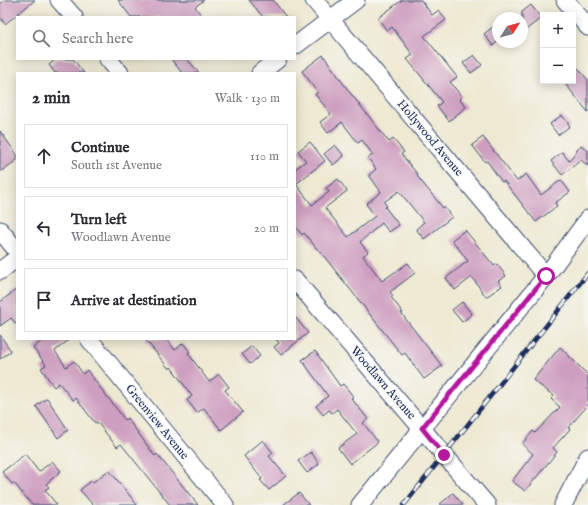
<!DOCTYPE html>
<meta charset="utf-8">
<style>
body{margin:0;font-family:"IM FELL English",serif;background:#f7f7f7;color:#2b2b33}
.controls{position:absolute;right:12px;top:12px;display:grid;overflow:hidden;border-radius:0px;box-shadow:0 2px 10px #0003}
.controls button{width:36px;height:36px;display:grid;place-items:center;padding:0;border:0;border-bottom:1px solid #e1e1e2;background:#fff;color:#2b2b33;font:20px sans-serif}
.compass{position:absolute;left:492px;top:12px;width:36px;height:36px;border-radius:50%;background:#fff;box-shadow:0 2px 10px #0003;rotate:53deg}
.stop{position:absolute;width:12px;height:12px;margin:-9px;border:3px solid #b5179e;border-radius:50%;background:#fff}
.stop.end{background:#b5179e;border-color:#fff;box-shadow:0 1px 4px #0008}
.list{margin:0;padding:0;list-style:none}
h2{display:flex;justify-content:space-between;align-items:center;height:52px;margin:0;padding:0 16px;font-size:17px}
h2 small{font-size:13px;font-weight:400;color:#7c7c81}
.list li{display:grid;grid-template-columns:26px 1fr auto;gap:12px;align-items:center;box-sizing:border-box;height:64px;margin:0 8px 8px;padding:0 8px;border:1px solid #e1e1e2;border-radius:0px}
.list b{display:block;font-size:15px;white-space:nowrap}
.list p{margin:0;font-size:13px;white-space:nowrap;color:#7c7c81}
.list em{font-size:13px;font-style:normal;color:#7c7c81}
.icon{flex:none;width:22px;height:22px;fill:none;stroke:currentColor;stroke-width:2;stroke-linecap:round;stroke-linejoin:round}
.map{position:relative;flex:none;width:588px;height:505px;overflow:hidden}
.search{position:absolute;background:#fff;box-shadow:0 2px 10px #0003;left:16px;top:16px;width:280px;height:44px;display:flex;align-items:center;gap:10px;box-sizing:border-box;padding:0 14px;border-radius:0px;color:#7c7c81;font-size:15px}
.panel{position:absolute;background:#fff;box-shadow:0 2px 10px #0003;left:16px;top:72px;width:280px;height:268px;border-radius:0px}
.map>svg:first-child{display:block}
</style>
<div class="map">
<svg width="588" height="505" viewBox="0 0 588 505">
<rect width="100%" height="100%" fill="#f6f6f2"/>
<filter id="ink" filterUnits="userSpaceOnUse"><feTurbulence type="fractalNoise" baseFrequency=".025" numOctaves="2"/><feDisplacementMap in="SourceGraphic" scale="8" xChannelSelector="R" yChannelSelector="G"/><feConvolveMatrix kernelMatrix="1 2 1 2 8 2 1 2 1" color-interpolation-filters="sRGB"/></filter>
<filter id="wash" filterUnits="userSpaceOnUse"><feTurbulence type="fractalNoise" baseFrequency=".012" numOctaves="4" result="noise"/><feDisplacementMap in="SourceGraphic" scale="16" xChannelSelector="R" yChannelSelector="G"/><feGaussianBlur stdDeviation="0.9" result="paint"/><feColorMatrix in="noise" values="0 0 0 0 0 0 0 0 0 0 0 0 0 0 0 0 0 1.4 0 .05"/><feComposite in="paint" operator="in"/></filter>
<g filter="url(#wash)">
<rect width="100%" height="100%" fill="#eee9d2"/>
<g id="blocks">
<!-- building -->
<g fill="#cd9ebf">
<path d="M5 0H35L5 24 0 17V4Z"/>
<path d="M118 0H204L195 7 203 17H131Z"/>
<path d="M249 0H273L286 17H263Z"/>
<path d="M402 0H421L432 15 439 10 446 20 424 36 457 77 450 82 462 97 459 99 466 107 449 121 437 106 442 102 407 59 413 55 392 27 387 31 378 18Z"/>
<path d="M531 5 541 18 522 33V12Z"/>
<path d="M494 26 498 31V41L493 46 484 34Z"/>
<path d="M323 55 348 90 389 142 393 139 404 152 401 154 418 175 417 176 443 208 444 207 452 217 424 239 416 229 424 222 399 191 384 202 387 206 385 207 399 225 389 232 382 223 360 242 368 252 363 256 382 281 408 263 415 273 390 292 393 296 391 297 403 313H401L442 366 424 379 405 353 402 355 319 250H318L304 233 302 235 295 226V169L306 161 298 151 310 142 325 161 296 184 312 205 329 192 326 188 338 179 347 191 325 208 348 237 375 216 366 204 381 192 369 175 376 169 368 158 373 155 362 140 358 143 342 122 328 133 320 122 331 114 315 94 318 92 302 71Z"/>
<path d="M474 55 482 65 471 73 463 63Z"/>
<path d="M56 59H73L84 73H55L49 65Z"/>
<path d="M171 59H187L199 73H182Z"/>
<path d="M578 68 588 80V112L563 81H573V72Z"/>
<path d="M562 115 570 126 558 135 550 124Z"/>
<path d="M0 131 17 155V160L0 172Z"/>
<path d="M483 137 517 181 526 174 541 195 561 180 570 192 555 203 557 206 536 222 504 181 502 182 487 161 485 162 472 145Z"/>
<path d="M335 145 344 156 333 165 324 154Z"/>
<path d="M581 145 588 151V166L581 160 562 175 551 161 562 152 569 161Z"/>
<path d="M465 230 494 266 497 264 506 276 498 281 502 286 486 297 472 277 455 290 446 278 468 261 452 240Z"/>
<path d="M17 289V325L11 318 0 326V302Z"/>
<path d="M462 302 472 314 462 322 452 310Z"/>
<path d="M295 317 308 333 281 355 274 347 279 343 276 339H295Z"/>
<path d="M0 335 11 351 0 359Z"/>
<path d="M44 339H70L55 351 66 367 74 361 83 374 87 370 125 420 127 418 155 456 157 454 198 505H170L121 444 117 447 97 422 95 423 76 398 73 400 59 383 54 387 41 368 46 365 33 348Z"/>
<path d="M145 339H166L175 350 183 343 190 352 188 353 209 382 219 374 229 387 225 390 243 412 221 430 204 408 197 413 187 400 192 396 171 367 169 369Z"/>
<path d="M252 346 260 356 250 364 242 354Z"/>
<path d="M560 347 588 375V405L568 428 570 429 553 448 557 452 525 491 512 481 533 454 522 444 533 431 535 433 560 407 551 399 554 396 533 380Z"/>
<path d="M315 351 340 386 343 384 353 396 351 398 368 419 363 423 378 442 350 464 338 448 357 434 337 409 332 413 329 410 323 415 316 406 328 396 302 360Z"/>
<path d="M47 398 68 430 58 438 36 406Z"/>
<path d="M263 440 273 453 269 456 286 476 269 490 260 480 262 479 244 456Z"/>
<path d="M311 452 319 464 307 473 298 461Z"/>
<path d="M25 454 39 472 52 461 61 471 46 484 49 487 45 490 57 505H32L14 483 12 484 2 472Z"/>
<path d="M109 470 126 491 137 505H93L80 490 91 481 93 482Z"/>
<path d="M299 493 309 505H283Z"/>
<path d="M453 493 463 505H439Z"/>
</g>
</g>
</g>
<g filter="url(#ink)">
<use href="#blocks" fill-opacity="0" stroke="#3b4b6f" stroke-width="1"/>
<g fill="none" stroke-linecap="round" stroke-linejoin="round">
<defs>
<g id="minor">
<path d="M59 0 74 17"/>
<path d="M314 0 546 276"/>
<path d="M565 0 588 27"/>
<path d="M295 46 356 0"/>
<path d="M108 59 120 73"/>
<path d="M260 73 278 59"/>
<path d="M0 230 17 251"/>
<path d="M0 271 17 258"/>
<path d="M295 280 487 505"/>
<path d="M89 339 225 505"/>
<path d="M360 505 546 276 588 219"/>
<path d="M563 505 588 457"/>
</g>
</defs>
<!-- minor casing -->
<use href="#minor" stroke="#3b4b6f" stroke-width="19"/>
<!-- minor -->
<use href="#minor" stroke="#fff" stroke-width="17"/>
<defs>
<path id="rail" d="M404 505 588 273"/>
</defs>
<!-- rail casing -->
<use href="#rail" stroke="#1b2f5e" stroke-width="4.5"/>
<!-- rail -->
<use href="#rail" stroke="#f6f6f2" stroke-width="3" stroke-dasharray="9" stroke-linecap="butt"/>
</g>
</g>
<g fill="none" stroke-linecap="round" stroke-linejoin="round" filter="url(#ink)">
<!-- route -->
<path stroke="#b5179e" stroke-width="5" d="M444 455 422 428 546 276"/>
</g>
<g text-anchor="middle" dominant-baseline="central" stroke-width="3" stroke-linejoin="round" paint-order="stroke">
<!-- street labels -->
<g font-size="12" fill="#1b2f5e" stroke="#f6f6f2">
<text transform="translate(430 138) rotate(50)">Hollywood Avenue</text>
<text transform="translate(383 383) rotate(49)">Woodlawn Avenue</text>
<text transform="translate(157 422) rotate(51)">Greenview Avenue</text>
</g>
</g>
</svg>
<div class="controls">
<button>+</button>
<button>−</button>
</div>
<svg class="compass" viewBox="-18 -18 36 36"><path d="M0-13l5 13h-10z" fill="#e53935"/><path d="M0 13l5-13h-10z" fill="#7c7c81"/></svg>
<div class="stop" style="left:546px;top:276px"></div>
<div class="stop end" style="left:444px;top:455px"></div>
<div class="search"><svg class="icon" aria-label="search" viewBox="0 0 24 24"><circle cx="10" cy="10" r="6"/><path d="M15 15l6 6"/></svg>Search here</div>
<section class="panel">
<h2>2 min<small>Walk · 130 m</small></h2>
<ul class="list">
<li><svg class="icon" aria-label="ahead" viewBox="0 0 24 24"><path d="M12 20V5M6 11l6-6 6 6"/></svg><div><b>Continue</b><p>South 1st Avenue</p></div><em>110 m</em></li>
<li><svg class="icon" aria-label="left" viewBox="0 0 24 24"><path d="M17 20v-9H6M10 6l-5 5 5 5"/></svg><div><b>Turn left</b><p>Woodlawn Avenue</p></div><em>20 m</em></li>
<li><svg class="icon" aria-label="arrive" viewBox="0 0 24 24"><path d="M6 21V4h12l-3 4 3 4H6"/></svg><div><b>Arrive at destination</b></div></li>
</ul>
</section>
</div>
